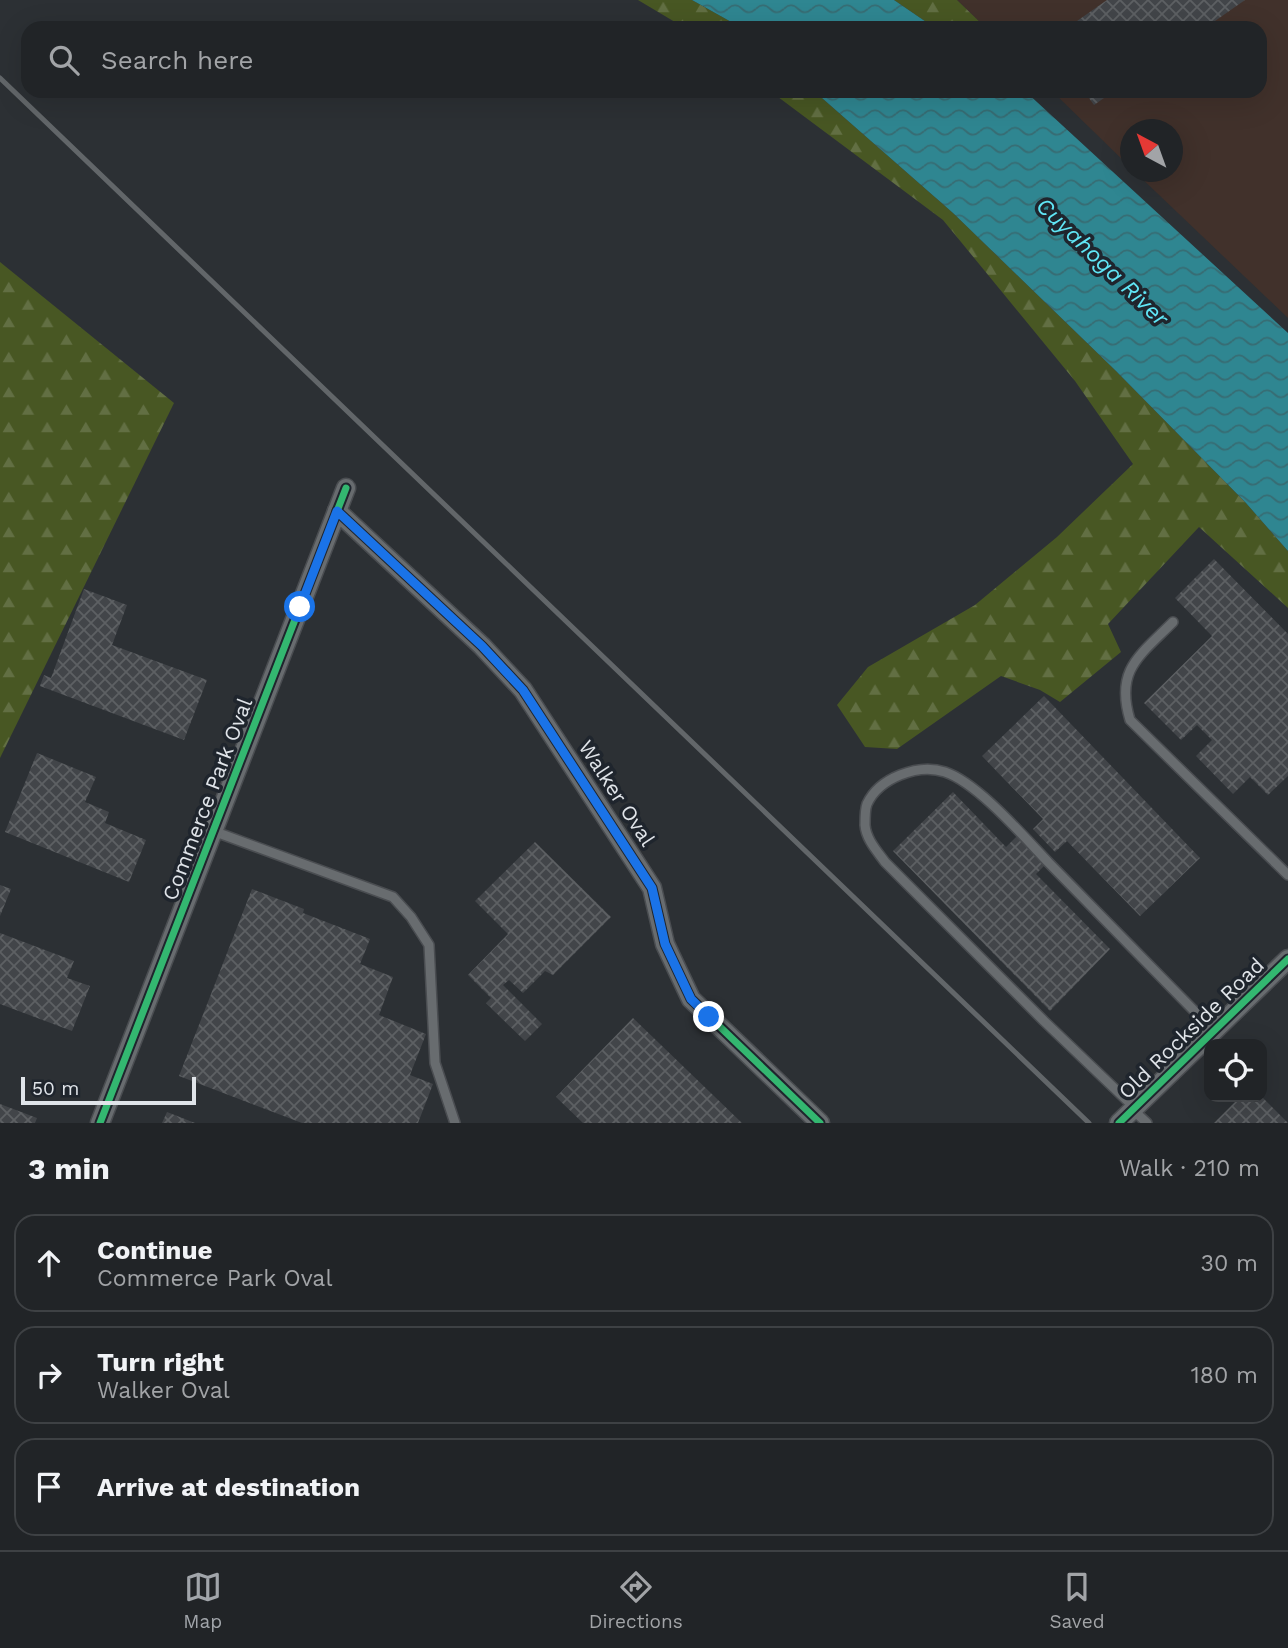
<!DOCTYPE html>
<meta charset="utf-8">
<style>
body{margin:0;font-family:"Work Sans",sans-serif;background:#292c2f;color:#f1f3f6}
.controls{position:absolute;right:21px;bottom:21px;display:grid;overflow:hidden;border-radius:14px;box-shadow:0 7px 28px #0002}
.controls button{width:63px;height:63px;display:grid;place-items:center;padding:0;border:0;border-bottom:2px solid #3e4144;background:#212427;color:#f1f3f6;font:35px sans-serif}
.compass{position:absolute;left:1120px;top:119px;width:63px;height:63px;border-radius:50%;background:#212427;box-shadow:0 7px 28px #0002;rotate:319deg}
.scale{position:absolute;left:21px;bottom:18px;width:175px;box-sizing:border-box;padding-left:7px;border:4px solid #e0e4e9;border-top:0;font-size:19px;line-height:24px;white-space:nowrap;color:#e0e4e9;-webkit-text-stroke:5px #1f252d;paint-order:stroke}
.stop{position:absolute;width:21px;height:21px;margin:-16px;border:5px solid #1a73e8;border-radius:50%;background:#fff}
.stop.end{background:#1a73e8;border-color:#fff;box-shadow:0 2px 7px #0008}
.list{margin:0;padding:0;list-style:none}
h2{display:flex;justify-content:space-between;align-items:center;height:91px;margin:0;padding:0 28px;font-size:30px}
h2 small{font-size:23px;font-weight:400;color:#a2a4a7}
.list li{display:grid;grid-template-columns:46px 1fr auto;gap:21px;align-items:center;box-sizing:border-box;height:98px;margin:0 14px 14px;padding:0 14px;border:2px solid #3e4144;border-radius:21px}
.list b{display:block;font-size:26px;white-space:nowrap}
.list p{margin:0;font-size:23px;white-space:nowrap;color:#a2a4a7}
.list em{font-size:23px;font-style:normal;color:#a2a4a7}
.icon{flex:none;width:38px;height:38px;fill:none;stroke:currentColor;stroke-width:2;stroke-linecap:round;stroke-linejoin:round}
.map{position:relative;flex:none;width:1288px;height:1123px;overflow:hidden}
.search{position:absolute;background:#212427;box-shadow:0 7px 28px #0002;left:21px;right:21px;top:21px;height:77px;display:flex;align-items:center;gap:18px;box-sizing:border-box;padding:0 24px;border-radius:21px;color:#a2a4a7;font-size:26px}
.sheet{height:427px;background:#212427}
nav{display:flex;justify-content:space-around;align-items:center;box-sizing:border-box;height:98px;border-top:2px solid #3e4144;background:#212427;font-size:19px;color:#a2a4a7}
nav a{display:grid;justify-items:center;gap:4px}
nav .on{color:#a1a5aa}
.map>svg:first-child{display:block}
</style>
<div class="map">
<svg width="1288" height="1123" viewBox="0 0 1288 1123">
<defs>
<pattern id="forest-firs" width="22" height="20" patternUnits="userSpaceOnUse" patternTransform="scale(1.75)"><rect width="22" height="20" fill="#485723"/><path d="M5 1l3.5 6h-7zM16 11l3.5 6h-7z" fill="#626f43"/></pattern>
<pattern id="water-waves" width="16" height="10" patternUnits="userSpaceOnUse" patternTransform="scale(1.75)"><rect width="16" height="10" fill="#2f8691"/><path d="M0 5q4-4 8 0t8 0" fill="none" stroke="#376c73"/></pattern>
<pattern id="building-cross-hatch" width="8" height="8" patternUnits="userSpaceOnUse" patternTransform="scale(1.75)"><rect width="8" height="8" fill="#424549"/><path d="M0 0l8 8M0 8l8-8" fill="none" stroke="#5d6063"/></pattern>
</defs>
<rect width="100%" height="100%" fill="#2c3034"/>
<!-- commercial -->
<path fill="#41312b" d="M957 0H1288V318L1135 172H1172V130H1130V167L1052 91H1260V28H986Z"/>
<!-- forest -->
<g fill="url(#forest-firs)">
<path d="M638 0H692L742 28H685Z"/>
<path d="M894 0H957L986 28H935Z"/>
<path d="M770 91H814L953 213 1116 371 1246 503 1288 551V608L1199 527 1108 624 1121 652 1060 702 1040 690 1001 676 897 749 865 747 837 705 868 667 975 605 1057 537 1133 464 1075 381 943 220Z"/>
<path d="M0 262 174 403 0 758Z"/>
</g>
<!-- water -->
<g fill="url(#water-waves)">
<path d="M692 0H894L935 28H742Z"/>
<path d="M814 91H1025L1288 333V551L1246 503 1116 371 953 213Z"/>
</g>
<!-- building -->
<g fill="url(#building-cross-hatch)">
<path d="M1107 0H1245L1205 28H1067Z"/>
<path d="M1084 91H1114L1094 105Z"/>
<path d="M1214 559 1288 634V776L1268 795 1250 777 1233 794 1196 756 1212 740 1197 725 1181 740 1144 703 1212 636 1175 598Z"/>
<path d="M84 589 127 605 112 645 207 680 184 740 40 686 44 675 51 678Z"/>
<path d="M1044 696 1200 858 1140 916 1067 841 1055 852 1033 829 1043 819 982 756Z"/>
<path d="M37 753 96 777 85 802 109 812 105 823 146 840 129 882 5 832Z"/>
<path d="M953 792 1006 847 1019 834 1047 863 1036 874 1110 949 1050 1011 893 851Z"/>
<path d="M535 842 611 917 553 975 545 971 523 993 509 980 503 985 542 1024 525 1041 486 1003 491 998 468 975 508 934 475 901Z"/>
<path d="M0 885 11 889 0 916Z"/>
<path d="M252 889 304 909 303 913 370 939 360 964 393 977 379 1015 426 1034 410 1075 433 1084 418 1123H302L179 1076Z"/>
<path d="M0 933 74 961 67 978 90 986 72 1031 0 1004Z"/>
<path d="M633 1018 742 1123H583L556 1097Z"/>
<path d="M1240 1097H1262L1288 1123H1214Z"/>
<path d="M0 1104 37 1118 35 1123H0Z"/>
<path d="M167 1112 195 1123H162Z"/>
</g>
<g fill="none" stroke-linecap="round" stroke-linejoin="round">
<defs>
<g id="lane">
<path d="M1173 622C1139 656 1115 670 1130 720L1288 875"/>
<path d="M213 831 393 897 411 917 429 945 435 1063 455 1123"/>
<path d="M1135 1108 1044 1021 885 862C877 851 866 839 865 825 865 820 865 809 867 804 879 778 918 763 945 772 978 783 1024 837 1049 863 1104 919 1159 975 1214 1031"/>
<path d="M1133 1110 1147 1123"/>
</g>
<g id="street">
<path d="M337 511 482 646 523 690 652 888 665 944 691 999 820 1123"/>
<path d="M100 1123 346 488"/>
<path d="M1119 1123 1288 959"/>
</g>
</defs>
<!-- lane casing -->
<use href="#lane" stroke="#4a4d51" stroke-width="12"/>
<!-- street casing -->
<use href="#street" stroke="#4a4d51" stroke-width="21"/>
<!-- lane -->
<use href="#lane" stroke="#686c6f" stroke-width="9"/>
<!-- street -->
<use href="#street" stroke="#686c6f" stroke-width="18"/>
<!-- rail -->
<path stroke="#626669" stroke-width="5" d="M0 78 1089 1123"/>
<defs>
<g id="cycleway">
<path d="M337 511 482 646 523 690 652 888 665 944 691 999 820 1123"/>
<path d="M100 1123 346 488"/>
<path d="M1119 1123 1288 959"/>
</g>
</defs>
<!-- cycleway casing -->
<use href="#cycleway" stroke="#1f252d" stroke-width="11"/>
<!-- cycleway -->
<use href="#cycleway" stroke="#33b770" stroke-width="7"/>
</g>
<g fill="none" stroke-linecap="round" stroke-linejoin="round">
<!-- route -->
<path stroke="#1a73e8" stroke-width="9" d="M300 607 337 511 482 646 523 690 652 888 665 944 691 999 709 1017"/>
</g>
<g text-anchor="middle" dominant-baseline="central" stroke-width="7" stroke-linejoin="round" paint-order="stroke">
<!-- street labels -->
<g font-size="21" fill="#e0e4e9" stroke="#1f252d">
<text transform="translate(617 793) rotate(57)">Walker Oval</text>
<text transform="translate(207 799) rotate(-69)">Commerce Park Oval</text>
<text transform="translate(1191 1028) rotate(-44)">Old Rockside Road</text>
</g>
<!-- water labels -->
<g font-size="23" font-style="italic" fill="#60e6f6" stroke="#1f252d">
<text transform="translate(1102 262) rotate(44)">Cuyahoga River</text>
</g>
</g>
</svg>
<div class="controls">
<button><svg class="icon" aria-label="locate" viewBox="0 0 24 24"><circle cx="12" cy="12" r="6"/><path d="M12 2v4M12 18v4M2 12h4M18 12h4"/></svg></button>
</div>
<svg class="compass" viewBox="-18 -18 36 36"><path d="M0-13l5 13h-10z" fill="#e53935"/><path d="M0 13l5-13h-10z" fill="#a2a4a7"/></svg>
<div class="scale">50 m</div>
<div class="stop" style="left:300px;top:607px"></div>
<div class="stop end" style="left:709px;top:1017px"></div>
<div class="search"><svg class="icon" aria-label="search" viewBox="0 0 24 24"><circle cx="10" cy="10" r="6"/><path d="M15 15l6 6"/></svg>Search here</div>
</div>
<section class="sheet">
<h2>3 min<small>Walk · 210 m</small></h2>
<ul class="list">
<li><svg class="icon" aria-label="ahead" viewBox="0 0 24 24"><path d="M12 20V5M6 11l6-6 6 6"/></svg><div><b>Continue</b><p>Commerce Park Oval</p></div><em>30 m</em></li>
<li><svg class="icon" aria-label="right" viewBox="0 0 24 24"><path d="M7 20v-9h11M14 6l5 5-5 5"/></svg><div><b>Turn right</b><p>Walker Oval</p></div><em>180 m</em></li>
<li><svg class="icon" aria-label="arrive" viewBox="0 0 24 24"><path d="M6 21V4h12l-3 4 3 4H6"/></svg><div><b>Arrive at destination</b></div></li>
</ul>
</section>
<nav>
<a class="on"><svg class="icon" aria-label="map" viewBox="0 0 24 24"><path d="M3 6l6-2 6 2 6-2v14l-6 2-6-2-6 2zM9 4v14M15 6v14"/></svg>Map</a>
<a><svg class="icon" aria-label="directions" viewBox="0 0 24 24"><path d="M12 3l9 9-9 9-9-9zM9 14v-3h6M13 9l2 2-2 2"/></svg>Directions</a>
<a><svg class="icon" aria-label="saved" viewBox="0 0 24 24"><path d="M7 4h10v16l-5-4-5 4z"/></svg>Saved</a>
</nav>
